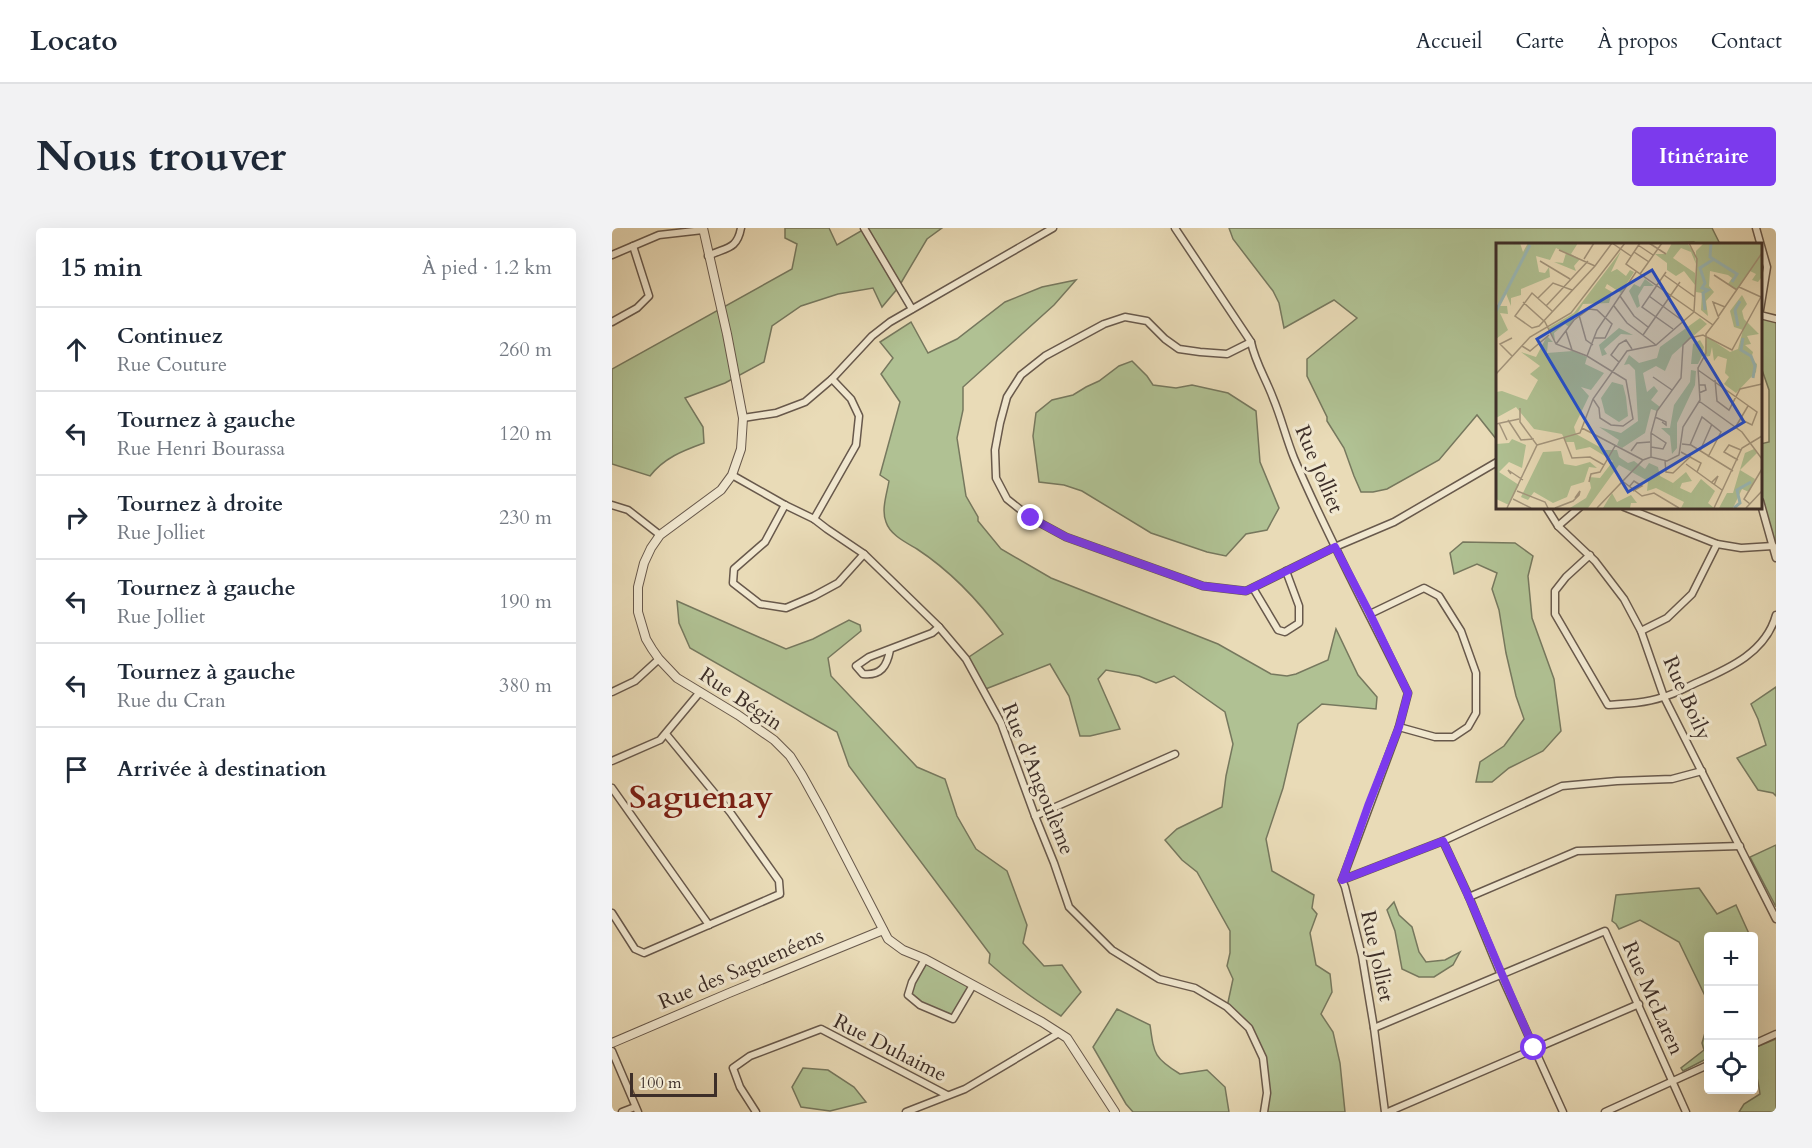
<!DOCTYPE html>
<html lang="fr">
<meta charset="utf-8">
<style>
body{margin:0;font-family:Cardo,serif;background:#f2f2f3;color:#1f2937}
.controls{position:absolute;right:18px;bottom:18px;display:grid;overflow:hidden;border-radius:6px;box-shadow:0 6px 24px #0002}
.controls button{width:54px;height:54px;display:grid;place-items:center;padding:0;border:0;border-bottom:2px solid #e0e1e3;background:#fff;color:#1f2937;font:30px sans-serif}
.scale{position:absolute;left:18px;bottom:15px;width:87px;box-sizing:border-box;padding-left:6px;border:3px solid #3d2e28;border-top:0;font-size:16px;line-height:21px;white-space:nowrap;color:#3d2e28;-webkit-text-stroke:4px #f1e8d0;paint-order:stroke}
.stop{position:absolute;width:18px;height:18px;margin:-14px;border:4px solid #7c3aed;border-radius:50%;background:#fff}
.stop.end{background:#7c3aed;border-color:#fff;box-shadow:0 2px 6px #0008}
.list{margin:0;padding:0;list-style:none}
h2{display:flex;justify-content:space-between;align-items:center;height:78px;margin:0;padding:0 24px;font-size:26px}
h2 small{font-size:20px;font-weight:400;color:#747a83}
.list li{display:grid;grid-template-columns:39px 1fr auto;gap:18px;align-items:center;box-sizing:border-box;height:84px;padding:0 24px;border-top:2px solid #e0e1e3}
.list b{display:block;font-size:22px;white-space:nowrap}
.list p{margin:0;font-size:20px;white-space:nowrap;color:#747a83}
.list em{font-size:20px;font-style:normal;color:#747a83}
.icon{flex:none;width:33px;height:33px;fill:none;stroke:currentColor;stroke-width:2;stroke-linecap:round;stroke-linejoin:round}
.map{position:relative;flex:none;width:1164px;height:884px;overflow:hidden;border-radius:6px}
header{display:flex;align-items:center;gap:36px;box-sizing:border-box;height:84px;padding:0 30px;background:#fff;border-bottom:2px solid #e0e1e3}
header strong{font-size:28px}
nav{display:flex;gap:33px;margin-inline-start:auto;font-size:21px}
.intro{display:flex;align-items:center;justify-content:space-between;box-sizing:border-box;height:144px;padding:0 36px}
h1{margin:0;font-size:42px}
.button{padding:15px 27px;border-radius:6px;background:#7c3aed;color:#fff;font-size:21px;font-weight:700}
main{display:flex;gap:36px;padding:0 36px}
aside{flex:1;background:#fff;border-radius:6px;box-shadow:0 6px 24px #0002}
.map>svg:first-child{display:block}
</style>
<header>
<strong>Locato</strong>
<nav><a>Accueil</a><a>Carte</a><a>À propos</a><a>Contact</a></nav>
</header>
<div class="intro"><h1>Nous trouver</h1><a class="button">Itinéraire</a></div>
<main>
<aside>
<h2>15 min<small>À pied · 1.2 km</small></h2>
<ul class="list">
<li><svg class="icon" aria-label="ahead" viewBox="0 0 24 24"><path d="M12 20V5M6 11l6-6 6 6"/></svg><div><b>Continuez</b><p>Rue Couture</p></div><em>260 m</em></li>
<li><svg class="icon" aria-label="left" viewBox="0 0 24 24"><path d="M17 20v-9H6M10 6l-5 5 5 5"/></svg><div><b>Tournez à gauche</b><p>Rue Henri Bourassa</p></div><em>120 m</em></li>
<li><svg class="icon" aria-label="right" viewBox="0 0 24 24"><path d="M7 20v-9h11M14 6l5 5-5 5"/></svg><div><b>Tournez à droite</b><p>Rue Jolliet</p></div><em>230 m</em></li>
<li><svg class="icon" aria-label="left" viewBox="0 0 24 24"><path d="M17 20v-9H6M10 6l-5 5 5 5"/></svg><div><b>Tournez à gauche</b><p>Rue Jolliet</p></div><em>190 m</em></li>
<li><svg class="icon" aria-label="left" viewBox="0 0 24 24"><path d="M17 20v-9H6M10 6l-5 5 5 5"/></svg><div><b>Tournez à gauche</b><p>Rue du Cran</p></div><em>380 m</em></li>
<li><svg class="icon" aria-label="arrive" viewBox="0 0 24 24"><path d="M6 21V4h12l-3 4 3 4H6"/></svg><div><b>Arrivée à destination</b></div></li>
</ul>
</aside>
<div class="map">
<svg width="1164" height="884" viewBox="0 0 1164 884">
<rect width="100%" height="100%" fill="#e9dbb7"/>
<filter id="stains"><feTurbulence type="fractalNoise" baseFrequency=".00333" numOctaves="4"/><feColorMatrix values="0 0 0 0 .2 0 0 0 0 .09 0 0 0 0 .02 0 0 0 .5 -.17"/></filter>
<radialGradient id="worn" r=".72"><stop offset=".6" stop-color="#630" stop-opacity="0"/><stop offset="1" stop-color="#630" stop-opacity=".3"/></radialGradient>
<!-- green -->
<g fill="#b0c193" stroke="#76785e" stroke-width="1.5">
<path d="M173 0H217L225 17 254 0H330L315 11 286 60 270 79 261 60 226 66 189 78 160 98 152 134 113 155 73 170 91 199 92 215C70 223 52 230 38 248L0 236V141L180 41 185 16 173 10Z"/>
<path d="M617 0H1100L1108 16H1083L1082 14 1053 15 1051 16H885V212L865 187 827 232 775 261 761 264H749L742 248 732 220 715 193V189L695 148V131L745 90 722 72 672 100 667 75 661 63 621 11Z"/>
<path d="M464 52 442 77 351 159V182L345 210 354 268 366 289V293L389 321 439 350 606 416 659 446 675 448 684 446 716 432 724 401 746 447 765 469 764 481 710 476 686 496 671 560 654 611 660 643 702 667 700 680 705 686 698 705 704 737 718 746 720 764 709 786 721 804 728 835 733 884H652L655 865 651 830 637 800 615 779 621 751 615 738 618 725V703L585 644 570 632 553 612 565 601 610 579 614 548 621 516 613 484 562 448 544 455 527 448 494 442 486 451 508 501 478 508H468L457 468 438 436 371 462 354 431 391 406C367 373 340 344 305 321 295 315 278 307 274 294 269 282 275 265 277 253L268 247 288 174 269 146 281 130 268 114 299 94 316 125 345 111 393 74 430 59Z"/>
<path d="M1148 89 1164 93V315L1161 318 1148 279V216L1157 214V162L1148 136Z"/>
<path d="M520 133 535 148 541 157 564 160 580 157 616 165 644 183 648 234 667 280 655 302 634 306 614 328 595 324 539 305 470 263 452 257 427 254 421 208 424 185 440 172 461 167 474 159 487 153 507 138Z"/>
<path d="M851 314 903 315 921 328 916 348 920 390 942 451 949 503 931 523 897 540 880 554H864L868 534 892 518 912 491 904 468 894 425 887 382 880 361 885 345 865 336 842 346 838 325Z"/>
<path d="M65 373 174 421 201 411 237 392 248 397 249 403 216 430 219 448 305 539 333 551 345 588 364 621 395 643 415 697 411 715 432 738 450 737 469 764 449 788C423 772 399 755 377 735L378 726 237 538 225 504 78 420 67 395Z"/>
<path d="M1164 459V568L1161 565 1146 562 1125 530 1154 517 1146 491 1139 476Z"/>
<path d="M1164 617V679L1138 629Z"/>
<path d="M1087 660 1105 686 1124 677 1138 708H1096V774L1067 714 1028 692 1007 701 1004 696 1000 693 1004 667Z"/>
<path d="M782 674 787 687 800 699 807 724 814 734 833 732 848 724 841 737 822 749H807L790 741 783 703 775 682Z"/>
<path d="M313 731 361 757 341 791 308 777 296 767Z"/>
<path d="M505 781 538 797C542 826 542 830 568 846L595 842 613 859 617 884H521L514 876 481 819Z"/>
<path d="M1095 798H1096V830L1071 843 1069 840 1092 822 1090 815Z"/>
<path d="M1164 811V884H1127L1132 876 1148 866C1146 850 1141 837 1142 820Z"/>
<path d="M191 840 216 842 242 859 254 874 218 883 189 879 180 859Z"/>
</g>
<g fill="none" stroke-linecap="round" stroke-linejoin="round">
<defs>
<g id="minor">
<path d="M252 0 300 81"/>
<path d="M563 0 639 114C643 134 654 151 661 170 669 189 674 210 682 230 716 310 758 387 796 465L787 499 730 652 733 659 750 728 762 800 773 884"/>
<path d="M1144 0 1155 39 1148 82"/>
<path d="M0 27 47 7 91 2"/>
<path d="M96 28C114 19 125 22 129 0"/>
<path d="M1148 87 1164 91"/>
<path d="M0 94 25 80 37 68 21 18"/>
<path d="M639 114 615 126 588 124 567 121 553 111 535 93 513 89 492 96 433 128 409 147 395 169 388 195 383 222 384 250 395 271 419 290 454 309 591 358 634 363 723 319 782 294 885 234"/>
<path d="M131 190 164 185 193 174 220 151 260 108 278 94 441 0"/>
<path d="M120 247 173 277 202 291 215 301 252 326 327 399 354 431 389 495 423 588 442 635 457 679 500 722 547 751 583 760 615 779 637 800 651 830 655 865 652 884"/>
<path d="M1148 273 1164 330"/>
<path d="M0 277 16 282 48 307"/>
<path d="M173 277 153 314 122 341 121 355 148 376 174 380 202 368 226 355 252 326"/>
<path d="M934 279 946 298 983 333 1012 371 1029 403 1052 469 1164 691"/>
<path d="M1012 279 1105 316 1129 320 1161 318"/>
<path d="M202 291 244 217 247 188 239 171 220 151"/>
<path d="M946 298 968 279"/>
<path d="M978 327 954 349 943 363V386L996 477C1014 476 1034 475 1051 469 1063 466 1075 459 1086 454 1118 440 1154 424 1164 387"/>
<path d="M641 360 666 402 673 404 687 395V378L674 343"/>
<path d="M758 386 812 360 827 368 849 403 864 445V485L856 499 841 509H823L787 499"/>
<path d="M1029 403 1055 390 1080 366 1105 316"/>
<path d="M278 422C275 438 269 448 251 446L244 438 257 429 320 405 327 399"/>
<path d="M0 464 23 453 47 431"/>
<path d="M0 533 48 512 88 464"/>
<path d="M0 560 97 697"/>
<path d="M423 588 563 526"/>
<path d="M831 613 857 669 889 747 951 884"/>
<path d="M730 652 831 613 950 558 1005 553 1060 551 1090 543"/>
<path d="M857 669 965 623 1128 618"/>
<path d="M0 685 23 721 32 725 168 666 167 653 118 584 54 506"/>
<path d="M313 731 300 754 296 767 308 777 341 791 361 757"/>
<path d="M762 800 993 703 1074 884"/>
<path d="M1142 816 1164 806"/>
<path d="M0 823 26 884"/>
<path d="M10 884 23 879"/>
<path d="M144 884 128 859 121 840 138 828 209 801 335 867"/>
<path d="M294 884 353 861 447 805"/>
<path d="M776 884 1027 776"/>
<path d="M993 884 1096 837"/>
</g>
<g id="tertiary">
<path d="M91 0 115 106 131 190 129 221 120 247 109 262 48 307 39 320 32 335 26 359V384L34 411 40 421 47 431 65 450 126 487 162 512 178 528 190 547 211 585 276 711 291 722 313 731 430 794 455 810 503 884"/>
<path d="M0 815 117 765 271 702"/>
</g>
</defs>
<!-- minor casing -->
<use href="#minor" stroke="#68594c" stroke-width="9"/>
<!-- tertiary casing -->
<use href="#tertiary" stroke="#68594c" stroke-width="10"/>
<!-- minor -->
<use href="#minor" stroke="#f1e8d0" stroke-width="6"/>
<!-- tertiary -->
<use href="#tertiary" stroke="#f1e8d0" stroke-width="8"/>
</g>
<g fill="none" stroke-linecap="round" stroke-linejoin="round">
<!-- route -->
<path stroke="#7c3aed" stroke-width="8" d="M419 290 454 309 591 358 634 363 723 319 758 386 796 465 787 499 756 578 730 652 831 613C864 681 891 751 922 820"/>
</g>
<g text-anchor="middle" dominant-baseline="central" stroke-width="6" stroke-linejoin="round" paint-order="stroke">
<!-- street labels -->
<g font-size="21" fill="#3d2e28" stroke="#f1e8d0">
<text transform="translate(707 241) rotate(67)">Rue Jolliet</text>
<text transform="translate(1075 470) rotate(66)">Rue Boily</text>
<text transform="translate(129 471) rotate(34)">Rue Bégin</text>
<text transform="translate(426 551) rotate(68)">Rue d'Angoulème</text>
<text transform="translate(765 728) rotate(78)">Rue Jolliet</text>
<text transform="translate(129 741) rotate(-23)">Rue des Saguenéens</text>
<text transform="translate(1041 770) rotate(66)">Rue McLaren</text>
<text transform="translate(278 820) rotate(27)">Rue Duhaime</text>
</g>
<!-- town labels -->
<g font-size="33" font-weight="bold" fill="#7a1f14" stroke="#f1e8d0">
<text x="89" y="569">Saguenay</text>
</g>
</g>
<!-- overview -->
<g transform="translate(884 15)">
<rect width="266" height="266" fill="#e9dbb7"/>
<path d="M0 0H24L27 9 32 0H82L75 11 84 16 78 23 80 28 58 19 67 20 70 10 60 5 54 17 40 13 43 29 49 30 53 24 54 34 25 46V52L15 55V63L9 48 2 63ZM176 0H191L199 10 200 21 195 9 185 5 177 15 199 30V42L188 28 180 33 171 27V20L159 11H170ZM208 0 265 1V35L262 39 256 37 260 31 254 28 241 47 232 41 236 35 232 32 214 28 213 43 218 49 210 58 212 73 205 67 206 50 200 49V8ZM125 8 115 29 121 26 130 33 134 27 138 29 125 50 111 41 109 45 116 49 113 60 87 61 73 84 69 81 58 90 59 98 52 85 78 70ZM149 36 158 43H148L142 53 144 63 141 65 133 48 138 41 144 44ZM246 52 251 61 246 68 248 76 263 91 251 93 255 101 249 102 257 109 255 116 261 121 260 129 240 150 228 141 233 134 229 130 231 116 222 113 218 118 216 104 214 113 208 114 210 93 234 109 242 106 247 87 238 84 234 68ZM4 63H11L12 71 4 70 12 87 0 96V66ZM204 75 211 81 176 112 169 128 160 123 147 130 151 149 158 143 162 148 155 157 164 164 161 168 155 166 149 190 126 205 121 202 123 197 103 184 125 190 142 178 139 127 133 121 128 122 133 112 143 120 161 115 164 104ZM123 85 137 92 125 91 108 106 111 111 106 113 103 102ZM51 93 57 99H52L51 110 77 108 91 114 89 121 108 130 95 147 85 144 93 153 78 184 80 191 109 207H121L123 214 132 220 138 218 149 226 153 220 162 224 164 233 177 240 190 229 196 238 186 240 184 245 195 250 205 236 219 248 212 260 218 265H185L188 259 160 245 151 248 152 238 123 222 92 265H74L90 255 95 245 93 234 104 235 117 218 94 204 80 207 78 199H70L66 191 38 186 20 164 0 175V149L6 148 31 157 42 137 34 131 44 123 25 109 40 114ZM204 97 208 104 206 113 202 121H195L197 101ZM195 127 200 128 199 142 181 180V205L176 211 174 193 165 185H174L178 162 194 139ZM116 139 127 142 130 154 132 173 123 179 109 170 105 155ZM16 196 30 202 26 225 13 219 3 229 23 242 13 262 0 256V201L13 200ZM258 206 261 210 244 227 259 236 253 249 246 246 237 265H223L231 250H237L249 210ZM65 208 68 221 80 223 94 219 101 225 93 224 88 239 75 243 71 254 57 260 38 249 32 257 25 254 47 209ZM116 250 121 259 135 252 141 260H135L134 265H107Z" fill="#b0c193"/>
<path fill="none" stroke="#9ab9b7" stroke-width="3" d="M215 0 214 14 241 31 236 39M209 67 207 50 212 47 206 45 209 40 204 25 218 16M0 68 34 2M242 83 239 67 244 58M247 95 245 107 255 113 259 123 257 135M238 265 244 260 241 247 255 239"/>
<path fill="none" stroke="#a4967e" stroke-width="1.5" d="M116 0 135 13M144 0 130 21 217 82M153 0 170 11M142 2 157 12M63 7 99 23M138 9 153 19M88 16 98 0M44 18 74 36M170 29 146 64 177 86M144 31 166 0M168 32 199 54M218 32 241 47M243 44 265 54M124 53 138 73 152 84M153 53 187 78M42 55 57 40 76 47M27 59 49 79 60 101 91 113 130 137 137 176 127 183 115 182 104 175 103 165 97 156M50 63 92 18M118 63 131 80 160 102M56 68 36 50 19 73 36 85 43 83 99 23 116 0M83 72 90 97 97 102M222 73 217 59 229 64M222 74 266 10M70 88 76 107M147 92 184 39M60 101 78 77 93 66 101 67 116 81 109 95H98M26 103 34 108 53 92M16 113 4 101 16 95M91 113 101 87 140 29M123 119 115 112 123 101 130 97 136 106M202 127 261 169 256 182 246 177M0 131 34 94 75 70 129 0M157 134 176 147M219 137 221 158 233 167 244 146 266 141M203 142H209L210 147 203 150M203 158 246 189 266 216M159 174 170 179V182L166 179M12 177 25 197 38 196M3 180 11 197M0 181 23 176M86 185 147 217M239 185 252 163M68 195 76 215 94 214 108 222M186 201 195 202 237 228M41 202 84 190 97 156 131 108 160 102 198 69 201 16 193 0M194 202 206 174 225 189 212 214M155 204 167 206 170 200 155 190M135 208 141 200 154 199M204 208 216 181M185 209 205 220 201 229M155 214V190L161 168 185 135 187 102 194 95 207 92 236 107 266 52M242 217 228 209 233 202 245 207M169 218 170 229 177 230 195 213M190 221 226 247M15 231 12 227 27 237M125 237 146 253 158 250 183 265M93 239 95 231 104 229 119 203M215 240 222 233 218 242M133 244 138 238 146 243 137 248M21 248 49 259 52 265M17 256 35 265M254 261 248 256 266 226M11 265 41 202 24 179V165M59 265 77 258 83 252 84 248 79 255M101 265 147 217 155 214 171 218 183 212 187 184 204 157 202 125 210 110V91L223 74M218 265 246 205 266 193M250 265 266 248"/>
<path fill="#1d4ed8" fill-opacity="0.15" stroke="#1d4ed8" stroke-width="3" d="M156 27 248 179 132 249 41 96Z"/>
<rect width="266" height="266" fill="none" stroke="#3d2e28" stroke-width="3"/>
</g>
<rect width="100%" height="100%" filter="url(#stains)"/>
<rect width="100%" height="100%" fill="url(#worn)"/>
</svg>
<div class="controls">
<button>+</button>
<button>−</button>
<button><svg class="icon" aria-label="locate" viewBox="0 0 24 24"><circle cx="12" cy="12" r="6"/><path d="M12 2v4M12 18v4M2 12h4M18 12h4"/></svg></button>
</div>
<div class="scale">100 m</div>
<div class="stop" style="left:922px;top:820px"></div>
<div class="stop end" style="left:419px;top:290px"></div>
</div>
</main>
